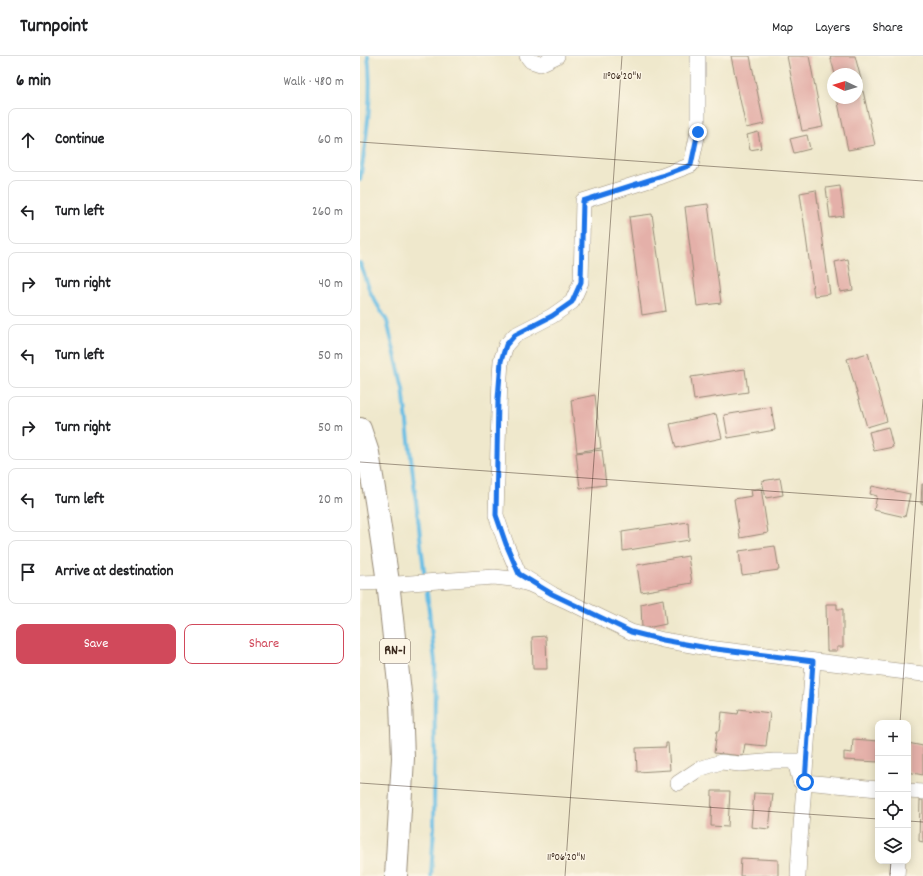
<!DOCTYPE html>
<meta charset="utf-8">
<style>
body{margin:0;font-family:Dekko,sans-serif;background:#f2f2f2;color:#202124}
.controls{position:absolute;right:12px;bottom:12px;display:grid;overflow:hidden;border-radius:8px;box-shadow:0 2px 10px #0003}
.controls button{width:36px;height:36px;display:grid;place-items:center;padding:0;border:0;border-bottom:1px solid #e0e0e0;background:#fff;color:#202124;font:20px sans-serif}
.compass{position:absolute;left:467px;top:12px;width:36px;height:36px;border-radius:50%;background:#fff;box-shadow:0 2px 10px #0003;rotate:274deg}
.stop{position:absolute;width:12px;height:12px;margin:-9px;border:3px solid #1a73e8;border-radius:50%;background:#fff}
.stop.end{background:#1a73e8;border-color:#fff;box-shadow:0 1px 4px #0008}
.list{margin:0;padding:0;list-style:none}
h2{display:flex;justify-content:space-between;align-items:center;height:52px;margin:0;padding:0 16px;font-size:17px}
h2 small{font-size:13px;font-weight:400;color:#757577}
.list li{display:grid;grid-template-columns:26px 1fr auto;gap:12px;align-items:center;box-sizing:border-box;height:64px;margin:0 8px 8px;padding:0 8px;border:1px solid #e0e0e0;border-radius:8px}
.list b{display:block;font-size:15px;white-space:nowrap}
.list em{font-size:13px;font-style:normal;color:#757577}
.actions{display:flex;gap:8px;padding:12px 16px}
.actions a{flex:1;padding:9px 0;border:1px solid #d1495b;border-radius:8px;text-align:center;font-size:14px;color:#d1495b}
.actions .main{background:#d1495b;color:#fff}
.icon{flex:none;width:22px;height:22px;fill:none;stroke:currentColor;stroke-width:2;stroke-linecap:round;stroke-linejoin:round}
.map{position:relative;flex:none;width:563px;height:820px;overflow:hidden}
header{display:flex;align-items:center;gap:24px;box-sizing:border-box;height:56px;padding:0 20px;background:#fff;border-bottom:1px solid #e0e0e0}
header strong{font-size:19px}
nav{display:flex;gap:22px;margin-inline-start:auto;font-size:14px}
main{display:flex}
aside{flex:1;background:#fff}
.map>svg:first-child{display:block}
</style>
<header>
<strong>Turnpoint</strong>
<nav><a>Map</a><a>Layers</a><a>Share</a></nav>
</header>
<main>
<aside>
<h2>6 min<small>Walk · 480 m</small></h2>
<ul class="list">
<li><svg class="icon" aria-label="ahead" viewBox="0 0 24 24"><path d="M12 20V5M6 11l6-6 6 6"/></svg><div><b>Continue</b></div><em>60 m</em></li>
<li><svg class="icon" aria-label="left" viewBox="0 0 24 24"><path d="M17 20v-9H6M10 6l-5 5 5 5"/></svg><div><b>Turn left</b></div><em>260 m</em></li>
<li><svg class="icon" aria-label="right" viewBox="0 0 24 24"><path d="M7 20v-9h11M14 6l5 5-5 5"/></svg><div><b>Turn right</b></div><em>40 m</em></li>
<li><svg class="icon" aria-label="left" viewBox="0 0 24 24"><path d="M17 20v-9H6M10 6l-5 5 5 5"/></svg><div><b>Turn left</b></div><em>50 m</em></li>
<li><svg class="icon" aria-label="right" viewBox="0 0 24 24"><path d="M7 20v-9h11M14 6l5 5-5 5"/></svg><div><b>Turn right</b></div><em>50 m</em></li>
<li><svg class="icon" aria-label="left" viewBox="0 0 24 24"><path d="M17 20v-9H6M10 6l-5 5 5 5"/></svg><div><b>Turn left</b></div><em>20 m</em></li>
<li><svg class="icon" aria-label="arrive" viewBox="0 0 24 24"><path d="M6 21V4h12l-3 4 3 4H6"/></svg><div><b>Arrive at destination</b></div></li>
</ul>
<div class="actions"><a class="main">Save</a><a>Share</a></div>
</aside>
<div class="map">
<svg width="563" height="820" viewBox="0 0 563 820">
<rect width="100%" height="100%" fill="#fcf5e5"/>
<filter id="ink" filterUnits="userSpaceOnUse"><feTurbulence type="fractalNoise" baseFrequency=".025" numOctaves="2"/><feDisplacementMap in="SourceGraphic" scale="8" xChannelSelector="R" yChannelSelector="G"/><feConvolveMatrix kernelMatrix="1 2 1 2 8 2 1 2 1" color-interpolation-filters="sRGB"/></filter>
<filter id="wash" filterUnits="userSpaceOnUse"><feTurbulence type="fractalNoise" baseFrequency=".012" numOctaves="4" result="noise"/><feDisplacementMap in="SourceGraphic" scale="16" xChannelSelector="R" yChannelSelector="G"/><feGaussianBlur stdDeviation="0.9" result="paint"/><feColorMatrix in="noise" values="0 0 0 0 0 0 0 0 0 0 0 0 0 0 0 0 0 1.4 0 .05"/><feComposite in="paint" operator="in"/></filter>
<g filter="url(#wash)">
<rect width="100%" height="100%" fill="#efe8cc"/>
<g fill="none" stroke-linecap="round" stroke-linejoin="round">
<!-- stream -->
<g stroke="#67bde4" stroke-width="4">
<path d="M0 124C6 83 13 42 8 0"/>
<path d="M0 207 11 238 27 265 43 332 65 523"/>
<path d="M66 529 75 606 74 771 71 820"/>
</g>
</g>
<g id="blocks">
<!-- building -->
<g fill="#e4b0a9">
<path d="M371 0H390L404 68 386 72Z"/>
<path d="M427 0H449L463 71 442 75Z"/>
<path d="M470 0H495L502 27 497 29V18H475Z"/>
<path d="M503 35 515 89 488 94 477 42H497V36Z"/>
<path d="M398 76 401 92 390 94 387 79Z"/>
<path d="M447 79 450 93 434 97 430 83Z"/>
<path d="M480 130 484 160 470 162 466 132Z"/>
<path d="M456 134 470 238 454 240 440 137Z"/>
<path d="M348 148 361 247 337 250 325 151Z"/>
<path d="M292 158 306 255 282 259 269 161Z"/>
<path d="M488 203 493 234 480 236 475 206Z"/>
<path d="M508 297 527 365 507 371 487 303Z"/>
<path d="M385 313 388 336 334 344 331 321Z"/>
<path d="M235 339 241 392 217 396 211 344Z"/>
<path d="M411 351 415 374 368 382 364 359Z"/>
<path d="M356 358 362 382 316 392 310 368Z"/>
<path d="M528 371 533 391 514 395 509 376Z"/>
<path d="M242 394 246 429 220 432 216 397Z"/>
<path d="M420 422 423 439 406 442 402 425Z"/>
<path d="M562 428H563V448H561Z"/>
<path d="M512 430 550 438 545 461 514 454 517 440 510 438Z"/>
<path d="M401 432 408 477 380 482 374 443 392 440 391 434Z"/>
<path d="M328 466 329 484 263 495 262 476Z"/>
<path d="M415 490 419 514 382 519 379 495Z"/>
<path d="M328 500 332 527 281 536 277 509Z"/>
<path d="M303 543 306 568 282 573 281 548Z"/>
<path d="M466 548H477V553H483V591H477V595H467Z"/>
<path d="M186 580 187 613H173L172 581Z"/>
<path d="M379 653 410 657 406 690 385 688 383 700 354 697 357 675H360L362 656 378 658Z"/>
<path d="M493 683 518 685V706L484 704V696L492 697Z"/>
<path d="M306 687H308L310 714 277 716 276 692 306 691Z"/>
<path d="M548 687 563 690V719L548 716Z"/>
<path d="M352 735H370L368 771 351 770Z"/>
<path d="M394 737 413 738 409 773 391 771Z"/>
<path d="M560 744H563V786L559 785Z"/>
<path d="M381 802 418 804V820H380Z"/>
</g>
</g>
</g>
<g filter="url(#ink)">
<use href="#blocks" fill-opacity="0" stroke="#958975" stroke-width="1"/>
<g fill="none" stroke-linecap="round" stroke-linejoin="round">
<defs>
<g id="minor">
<path d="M167 0 171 5 180 8 197 0"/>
<path d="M0 527 28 526 37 528 134 521 152 523 169 528 209 546 271 576 303 584 348 592 563 618"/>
<path d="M192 538 159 518 146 488 136 459 140 320 141 305 146 289 155 279 192 260 212 246 221 226 223 145 302 120 331 109 338 76V0"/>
<path d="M445 726 518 733"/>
<path d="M318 727 339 713 361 706 380 708 414 705H435L440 725"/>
<path d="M548 735 563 736"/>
<path d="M438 820 439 798 453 605"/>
<path d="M537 820 538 805"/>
</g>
<path id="trunk" d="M0 373 8 397 16 445 28 526 41 646 43 702 36 820"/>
</defs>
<!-- minor casing -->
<use href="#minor" stroke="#958975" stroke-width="16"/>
<!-- trunk casing -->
<use href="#trunk" stroke="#958975" stroke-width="24"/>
<!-- minor -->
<use href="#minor" stroke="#fff" stroke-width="15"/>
<!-- trunk -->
<use href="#trunk" stroke="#fff" stroke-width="22"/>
</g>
</g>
<g fill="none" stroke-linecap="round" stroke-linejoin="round" filter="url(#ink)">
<!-- route -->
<path stroke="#1a73e8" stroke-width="5" d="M338 76 331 109 302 120 223 145 221 226 212 246 192 260 155 279 146 289 141 305 138 343 136 459 146 488 159 518 192 538 271 576 303 584 348 592 453 605 445 726"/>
</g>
<!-- ticks -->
<path fill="none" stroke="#3b2a1e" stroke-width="1" stroke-opacity="0.45" d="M0 86 563 125M0 406 563 446M540 667 563 343M0 727 518 763M548 765 563 766M205 820 262 0M530 820 531 805"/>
<g text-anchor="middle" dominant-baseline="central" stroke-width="3" stroke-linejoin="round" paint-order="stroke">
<!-- shield labels -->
<rect fill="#fcf5e5" stroke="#75675a" stroke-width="1" x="20" y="583" width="30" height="24" rx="3"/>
<g font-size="14" font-weight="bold" fill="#3b2a1e">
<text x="35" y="595">RN-1</text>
</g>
</g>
<g font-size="10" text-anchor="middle" fill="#3b2a1e" stroke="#fcf5e5" stroke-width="3" stroke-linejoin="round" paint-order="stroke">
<text x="262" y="23">11°06'20"N</text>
<text x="206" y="804">11°06'20"N</text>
</g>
</svg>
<div class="controls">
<button>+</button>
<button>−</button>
<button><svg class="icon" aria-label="locate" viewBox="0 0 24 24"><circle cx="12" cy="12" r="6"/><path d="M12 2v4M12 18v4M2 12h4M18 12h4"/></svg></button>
<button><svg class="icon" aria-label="layers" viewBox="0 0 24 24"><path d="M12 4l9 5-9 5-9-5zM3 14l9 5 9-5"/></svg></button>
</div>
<svg class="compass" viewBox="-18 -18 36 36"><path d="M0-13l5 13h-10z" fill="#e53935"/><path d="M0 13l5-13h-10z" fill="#757577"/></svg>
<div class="stop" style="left:445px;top:726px"></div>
<div class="stop end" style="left:338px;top:76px"></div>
</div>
</main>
